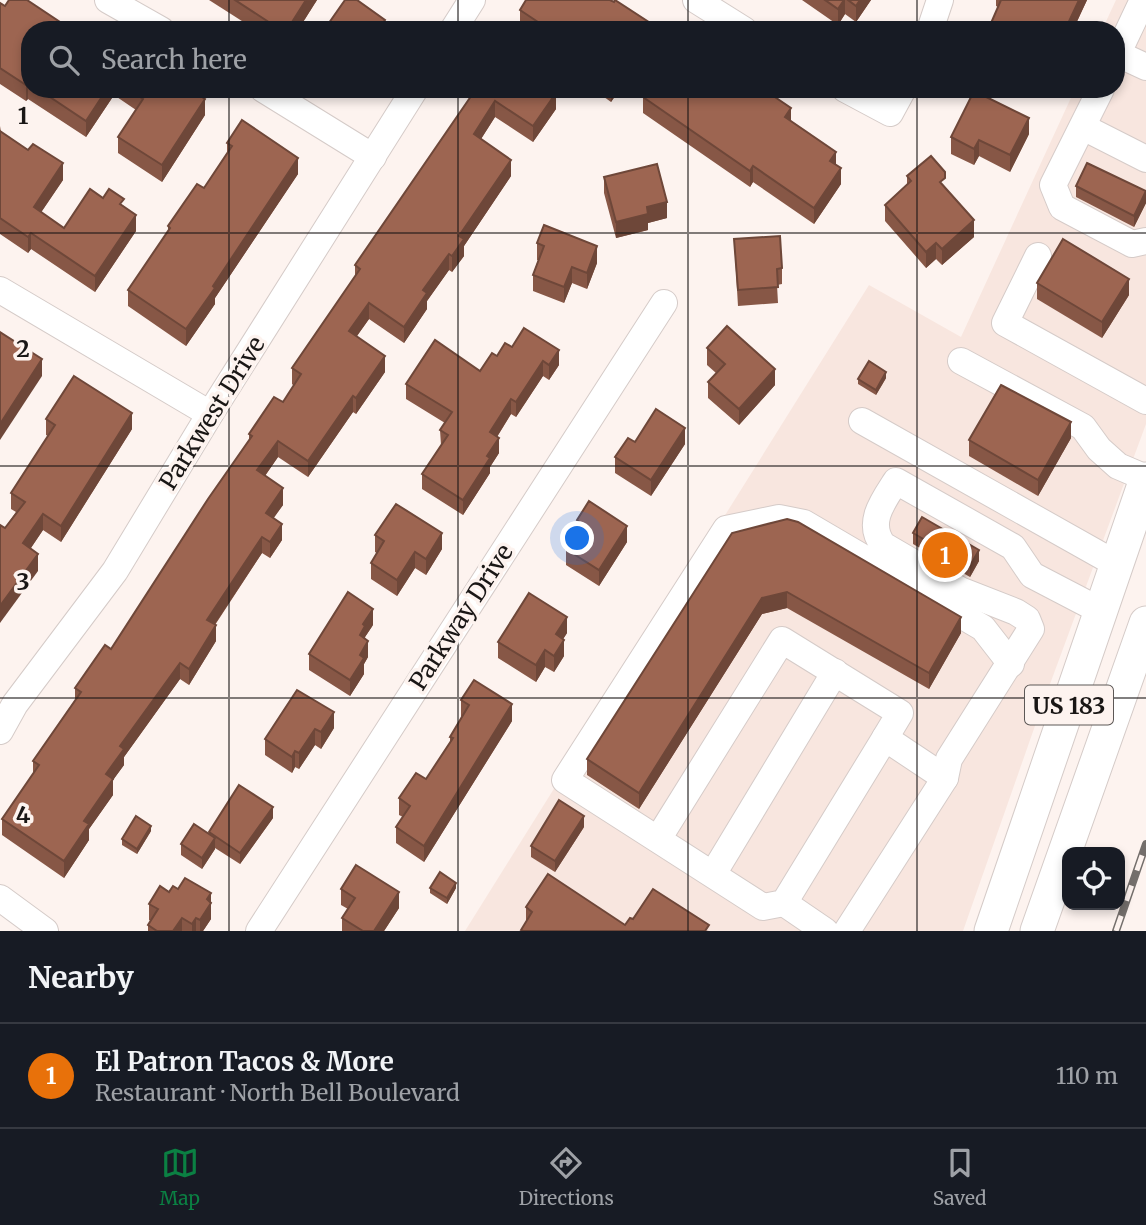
<!DOCTYPE html>
<meta charset="utf-8">
<style>
body{margin:0;font-family:Merriweather,serif;background:#242831;color:#f1f3f6}
.controls{position:absolute;right:21px;bottom:21px;display:grid;overflow:hidden;border-radius:14px;box-shadow:0 4px 10px #0003}
.controls button{width:63px;height:63px;display:grid;place-items:center;padding:0;border:0;border-bottom:2px solid #363941;background:#171b24;color:#f1f3f6;font:35px sans-serif}
.you{position:absolute;left:578px;top:539px;width:24px;height:24px;margin:-18px;border:5px solid #fff;border-radius:50%;background:#1a73e8;box-shadow:0 0 0 10px #1a73e833}
.badge{display:grid;place-items:center;width:46px;height:46px;border-radius:50%;background:#0b8043;color:#fff;font-size:23px;font-weight:700}
.pin{position:absolute;translate:-50% -50%;border:4px solid #fff;box-shadow:0 2px 7px #0006}
.list{margin:0;padding:0;list-style:none}
h2{display:flex;justify-content:space-between;align-items:center;height:91px;margin:0;padding:0 28px;font-size:30px}
h2 small{font-size:23px;font-weight:400;color:#9ea1a6}
.list li{display:grid;grid-template-columns:46px 1fr auto;gap:21px;align-items:center;box-sizing:border-box;height:105px;padding:0 28px;border-top:2px solid #363941}
.list b{display:block;font-size:26px;white-space:nowrap}
.list p{margin:0;font-size:23px;white-space:nowrap;color:#9ea1a6}
.list em{font-size:23px;font-style:normal;color:#9ea1a6}
.icon{flex:none;width:38px;height:38px;fill:none;stroke:currentColor;stroke-width:2;stroke-linecap:round;stroke-linejoin:round}
.map{position:relative;flex:none;width:1146px;height:931px;overflow:hidden}
.search{position:absolute;background:#171b24;box-shadow:0 4px 10px #0003;left:21px;right:21px;top:21px;height:77px;display:flex;align-items:center;gap:18px;box-sizing:border-box;padding:0 24px;border-radius:28px;color:#9ea1a6;font-size:26px}
.sheet{height:196px;background:#171b24}
nav{display:flex;justify-content:space-around;align-items:center;box-sizing:border-box;height:98px;border-top:2px solid #363941;background:#171b24;font-size:19px;color:#9ea1a6}
nav a{display:grid;justify-items:center;gap:4px}
nav .on{color:#0b8043}
.map>svg:first-child{display:block}
</style>
<div class="map">
<svg width="1146" height="931" viewBox="0 0 1146 931">
<rect width="100%" height="100%" fill="#fdf3ef"/>
<!-- built -->
<path fill="#f8e6df" d="M1116 0H1146V424L1043 703 963 931H465L869 285 961 337 1075 89H1116V30H1102Z"/>
<g fill="none" stroke-linecap="round" stroke-linejoin="round">
<defs>
<g id="minor">
<path d="M108 0 161 30"/>
<path d="M696 0 744 30"/>
<path d="M453 30 472 0"/>
<path d="M930 30 940 0"/>
<path d="M1118 54 1146 67"/>
<path d="M1116 57 1143 0"/>
<path d="M263 89 373 157"/>
<path d="M845 89 890 113 903 89"/>
<path d="M1101 89 1053 185 1062 207 1132 244 1146 241"/>
<path d="M1083 127 1146 159"/>
<path d="M1038 256 1005 323 1146 401"/>
<path d="M0 290 210 414"/>
<path d="M961 361 1083 427 1099 449 1118 466 1146 478"/>
<path d="M862 421 1118 565"/>
<path d="M0 731 15 704 115 571 210 414 415 89"/>
<path d="M945 778 885 738 784 903 763 907 565 780 726 529 779 518 804 523 983 628 1011 664"/>
<path d="M658 839 782 640 900 713 885 738"/>
<path d="M713 874 835 672"/>
<path d="M0 898 45 931"/>
<path d="M784 903 825 931"/>
<path d="M259 931 664 303"/>
<path d="M847 931 945 778 949 759 1031 629 1027 619 1016 612 960 590 883 545C866 523 883 501 896 481L1013 547 1032 575 1101 611"/>
</g>
<g id="major">
<path d="M991 931 1146 479"/>
<path d="M1037 931 1146 623"/>
</g>
</defs>
<!-- minor casing -->
<use href="#minor" stroke="#d5cbc8" stroke-width="28"/>
<!-- major casing -->
<use href="#major" stroke="#d5cbc8" stroke-width="35"/>
<!-- minor -->
<use href="#minor" stroke="#fff" stroke-width="26"/>
<!-- major -->
<use href="#major" stroke="#fff" stroke-width="33"/>
<defs>
<path id="rail" d="M1116 931 1146 844"/>
</defs>
<!-- rail casing -->
<use href="#rail" stroke="#746f6c" stroke-width="8"/>
<!-- rail -->
<use href="#rail" stroke="#fdf3ef" stroke-width="5" stroke-dasharray="16" stroke-linecap="butt"/>
</g>
<!-- wall -->
<g fill="#875746">
<path d="M209 0H317L298 30H256Z"/>
<path d="M802 0H871L856 22 845 14 838 25Z"/>
<path d="M996 0H1087L1073 30 998 7 996 6Z"/>
<path d="M0 3 30 30V89H190L205 115 162 182 118 153V137L136 110 114 95 86 137 28 99 26 101 0 84Z"/>
<path d="M520 10 661 30H525L520 26Z"/>
<path d="M593 89H620L611 102Z"/>
<path d="M1024 89H1048L1044 98Z"/>
<path d="M471 97 556 109 533 142 495 117 481 139 511 176 464 246V256L452 272 449 270 427 301V309L404 343 369 319 357 336 385 372 356 414 353 412 308 477 278 457 265 476 283 505 273 518 282 540 270 558 262 553 215 625 216 641 189 685 180 679 124 757V765L113 780V795L89 829V840L64 878 2 835V819L33 774V761L75 700V688L111 649 249 440V434L283 402 294 386 292 384V368L355 276V265Z"/>
<path d="M643 97 791 121 836 165 841 184 814 224 753 182 750 187 643 113Z"/>
<path d="M0 126 1 132 63 180 41 212 64 228 103 198 124 206 136 231 95 292 31 249 28 253 0 234Z"/>
<path d="M1029 134 1010 172 979 156 974 165 951 154V137Z"/>
<path d="M227 143 298 174 215 298V304L186 346 128 306V290L168 231V226L204 188 227 153Z"/>
<path d="M907 176 945 187 974 237 942 265 936 259 926 268 885 221V205L907 185Z"/>
<path d="M604 177 667 218 648 223V230L616 238 604 193Z"/>
<path d="M1076 186 1146 191V203L1134 227 1076 197Z"/>
<path d="M734 239 782 268V284L777 285 778 303 738 306Z"/>
<path d="M537 243 597 263 587 289 572 283 564 303 533 291V275L538 260H537Z"/>
<path d="M1037 283 1129 295 1102 338 1037 299Z"/>
<path d="M512 347 559 365 549 380 543 376 516 417 511 414 497 437 499 453 490 467V473L463 515 422 489V474L441 445 440 430 445 423 406 399V384L480 371 497 356Z"/>
<path d="M707 348 775 385 739 425 708 398V382L716 373 707 365Z"/>
<path d="M886 378 876 395 858 384V379Z"/>
<path d="M46 419 132 429 61 542 43 530 30 549 38 571 5 528 16 512 11 509V493L48 436 46 435Z"/>
<path d="M1071 438 1038 496 969 456V440Z"/>
<path d="M635 442 685 444 651 496 615 473V457Z"/>
<path d="M577 520 627 542 599 586 566 565V549L577 532Z"/>
<path d="M732 533 961 633 929 689 787 608 762 614 639 809 587 775V759Z"/>
<path d="M913 533 979 561 970 577 913 544Z"/>
<path d="M375 535 442 549 426 575 415 568 397 596 371 579V563L377 553 375 552Z"/>
<path d="M373 625 365 637 368 657 364 664V674L350 696 309 670V654Z"/>
<path d="M567 633 563 639 564 656 554 672 545 667 536 682 498 658V642Z"/>
<path d="M297 690 334 728 321 749 315 745 299 769 295 767 292 773 265 755V739Z"/>
<path d="M461 700 512 721 424 862 396 843V827L403 817 399 815V798L426 779 450 742V737L462 717 461 716Z"/>
<path d="M273 818 240 864 215 848V849L202 869 181 855V844L209 834V832Z"/>
<path d="M584 827 555 872 531 857V846Z"/>
<path d="M151 831 137 854 122 845V839Z"/>
<path d="M430 888H456L447 904 430 893Z"/>
<path d="M178 889 211 902V919L203 931H148V925L151 921 149 920V904L169 892Z"/>
<path d="M341 889 399 908 384 931H342V918L348 909 341 905Z"/>
<path d="M526 907 625 925 633 919 709 931H521L526 922Z"/>
</g>
<!-- shaded-wall -->
<g fill="#6e4739">
<path d="M306 0H317L298 30H287Z"/>
<path d="M844 0H845V14L838 25V9Z"/>
<path d="M860 0H871L856 22V6Z"/>
<path d="M1079 0H1087L1073 30H1065Z"/>
<path d="M385 20V30H378Z"/>
<path d="M28 83V99L26 101V85Z"/>
<path d="M107 89H114V95L86 137V121Z"/>
<path d="M611 89H620L611 102Z"/>
<path d="M1044 89H1048L1044 98Z"/>
<path d="M556 93V109L533 142V126Z"/>
<path d="M205 99V115L162 182V165Z"/>
<path d="M495 101V117L474 150V134Z"/>
<path d="M791 108V124L785 117Z"/>
<path d="M1029 118V134L1010 172V155Z"/>
<path d="M979 140V156L974 165V149Z"/>
<path d="M836 152V168L830 161Z"/>
<path d="M298 158V174L215 298V304L186 346V329L213 286Z"/>
<path d="M511 160V176L464 246V256L452 272V256L459 236Z"/>
<path d="M63 163V180L34 223V207Z"/>
<path d="M753 166V182L750 187V171Z"/>
<path d="M841 168V184L814 224V208Z"/>
<path d="M1146 192V203L1134 227V216Z"/>
<path d="M667 202V218L648 223V230L616 238V222L647 207Z"/>
<path d="M136 215V231L95 292V276Z"/>
<path d="M974 220V237L942 265V249Z"/>
<path d="M31 233V249L28 253V237Z"/>
<path d="M936 243V259L926 268V252Z"/>
<path d="M597 246V263L587 289V273Z"/>
<path d="M449 254V270L427 301V309L404 343V327L423 290Z"/>
<path d="M572 267V283L564 303V287Z"/>
<path d="M1129 279V295L1102 338V322Z"/>
<path d="M369 303V319L349 347V331Z"/>
<path d="M559 350V365L549 380V365Z"/>
<path d="M385 356V372L356 414V398Z"/>
<path d="M42 359V376L0 440V424Z"/>
<path d="M543 361V376L516 417V402Z"/>
<path d="M775 369V385L739 425V409Z"/>
<path d="M886 372V378L876 395V390Z"/>
<path d="M353 396V412L308 477V461Z"/>
<path d="M511 399V414L490 448V432Z"/>
<path d="M132 413V429L61 542V526Z"/>
<path d="M1071 422V438L1038 496V480Z"/>
<path d="M685 428V444L651 496V480Z"/>
<path d="M499 438V453L490 467V473L463 515V500L487 456Z"/>
<path d="M278 441V457L257 487V470Z"/>
<path d="M283 488V505L266 529V513Z"/>
<path d="M43 514V530L23 560V543Z"/>
<path d="M282 524V540L270 558V542Z"/>
<path d="M627 526V542L599 586V570Z"/>
<path d="M442 533V549L426 575V559Z"/>
<path d="M262 537V553L207 636V620Z"/>
<path d="M979 550V561L970 577V566Z"/>
<path d="M415 552V568L397 596V580Z"/>
<path d="M38 554V571L0 623V606Z"/>
<path d="M787 592V608L762 614 639 809V793L762 598Z"/>
<path d="M373 609V625L365 637V642L360 635 363 624Z"/>
<path d="M567 617V633L556 650V634Z"/>
<path d="M961 617V633L929 689V673Z"/>
<path d="M216 625V641L189 685V669Z"/>
<path d="M564 640V656L554 672V656Z"/>
<path d="M368 641V657L364 664V674L350 696V680L360 655Z"/>
<path d="M545 650V667L536 682V665Z"/>
<path d="M180 663V679L124 757V765L113 780V795L89 829V840L64 878V861L120 746Z"/>
<path d="M512 704V721L424 862V846Z"/>
<path d="M334 712V728L321 749V732Z"/>
<path d="M315 729V745L299 769V753Z"/>
<path d="M295 751V767L292 773V757Z"/>
<path d="M273 807V818L240 864V853Z"/>
<path d="M584 816V827L555 872V861Z"/>
<path d="M151 826V831L137 854V849Z"/>
<path d="M215 838V849L202 869V858Z"/>
<path d="M456 883V888L447 904V898Z"/>
<path d="M399 892V908L384 931H374Z"/>
<path d="M211 893V919L203 931H200V920L207 899Z"/>
<path d="M182 918V931H173Z"/>
<path d="M196 918V931H192V924Z"/>
</g>
<!-- building -->
<g fill="#9d6551" stroke="#6e4739" stroke-width="2">
<path d="M9 0H27L72 30H30V84L28 83 26 85 0 68V3L5 6Z"/>
<path d="M235 0H306L287 30H281Z"/>
<path d="M345 0H357L385 20 378 30H324Z"/>
<path d="M526 0H610L614 2 615 0 661 30H550L520 10Z"/>
<path d="M825 0H844L838 9Z"/>
<path d="M848 0H860L856 6Z"/>
<path d="M1001 0H1079L1065 30H988Z"/>
<path d="M85 25 92 30H82Z"/>
<path d="M38 89H107L86 121Z"/>
<path d="M129 89H190L205 99 162 165 118 137 143 99Z"/>
<path d="M476 89H551L556 93 533 126 495 101 474 134 511 160 459 236 464 239 452 256 449 254 423 290 427 293 404 327 369 303 349 331 385 356 356 398 353 396 308 461 278 441 257 470 283 488 266 513 282 524 270 542 262 537 207 620 216 625 189 669 180 663 120 746 124 749 106 774 113 779 84 821 89 824 64 861 2 819 39 765 33 761 81 692 75 688 105 645 111 649 208 499 252 436 249 434 274 397 283 402 301 374 292 368 360 269 355 265Z"/>
<path d="M648 89H763L791 108 785 117 836 152 830 161 841 168 814 208 753 166 750 171 643 97Z"/>
<path d="M974 91 1029 118 1010 155 979 140 974 149 951 137Z"/>
<path d="M242 120 298 158 213 286 215 288 186 329 128 290 170 228 168 226 197 184 204 188 232 146 227 143Z"/>
<path d="M0 131 28 150 33 144 63 163 34 207 64 228 90 189 103 198 109 189 124 199 120 204 136 215 95 276 31 233 28 237 0 218Z"/>
<path d="M931 156 945 172V178L940 182 974 220 942 249 936 243 926 252 885 205 911 181 907 176Z"/>
<path d="M1087 163 1146 191 1134 216 1076 186Z"/>
<path d="M657 164 667 202 647 207 648 214 616 222 604 177Z"/>
<path d="M544 225 597 246 587 273 572 267 564 287 533 275 544 246 537 243Z"/>
<path d="M780 236 782 268 777 269 778 287 738 290 734 239Z"/>
<path d="M1063 239 1129 279 1102 322 1037 283Z"/>
<path d="M727 326 775 369 739 409 708 382 725 364 707 348Z"/>
<path d="M524 328 559 350 549 365 543 361 516 402 511 399 490 432 499 438 487 456 490 458 463 500 422 474 448 435 440 430 452 412 406 384 435 340 480 371 492 353 497 356 505 343 512 347Z"/>
<path d="M0 332 42 359 0 424Z"/>
<path d="M869 361 886 372 876 390 858 379Z"/>
<path d="M74 376 132 413 61 526 43 514 23 543 38 554 0 606V525L5 528 25 502 11 493 55 425 46 419Z"/>
<path d="M1001 385 1071 422 1038 480 969 440Z"/>
<path d="M656 409 685 428 651 480 615 457 628 438 635 442Z"/>
<path d="M589 501 627 526 599 570 566 549 582 524 577 520Z"/>
<path d="M396 504 442 533 426 559 415 552 397 580 371 563 384 541 375 535Z"/>
<path d="M922 517 979 550 970 566 913 533Z"/>
<path d="M787 519 798 522 961 617 929 673 787 592 762 598 639 793 587 759 732 533Z"/>
<path d="M348 592 373 609 363 624 365 626 360 635 368 641 360 655 364 658 350 680 309 654Z"/>
<path d="M529 593 567 617 556 634 564 640 554 656 545 650 536 665 498 642Z"/>
<path d="M474 680 512 704 424 846 396 827 410 806 399 798 416 773 426 779 453 738 450 737 469 705 461 700Z"/>
<path d="M297 690 334 712 321 732 315 729 299 753 295 751 292 757 265 739Z"/>
<path d="M239 785 273 807 240 853 209 832Z"/>
<path d="M559 800 584 816 555 861 531 846Z"/>
<path d="M136 816 151 826 137 849 122 839Z"/>
<path d="M194 824 215 838 202 858 181 844Z"/>
<path d="M356 865 399 892 374 931H363L342 918 355 898 341 889Z"/>
<path d="M440 872 456 883 447 898 430 888Z"/>
<path d="M548 874 625 925 630 918 633 919 653 889 709 925 705 931H523L521 930 532 912 526 907Z"/>
<path d="M185 878 211 893 207 899 211 903 200 920 196 918 192 924 182 918 173 931H157L148 925 158 909 149 904 160 886 169 892 173 886 178 889Z"/>
</g>
<!-- grid -->
<path fill="none" stroke="#191615" stroke-width="2" stroke-opacity="0.55" d="M229 0V30M458 0V30M688 0V30M917 0V30M229 89V931M458 89V931M688 89V931M917 89V931M0 233H1146M0 466H1146M0 698H1146"/>
<g text-anchor="middle" dominant-baseline="central" stroke-width="7" stroke-linejoin="round" paint-order="stroke">
<!-- shield labels -->
<rect fill="#fdf3ef" stroke="#5d5856" stroke-width="2" x="1025" y="685.5" width="88" height="39" rx="5"/>
<g font-size="23" font-weight="bold" fill="#191615">
<text x="1069" y="705">US 183</text>
</g>
<!-- street labels -->
<g font-size="24" fill="#191615" stroke="#fdf3ef">
<text transform="translate(212 413) rotate(-58)">Parkwest Drive</text>
<text transform="translate(461 617) rotate(-57)">Parkway Drive</text>
</g>
</g>
<g font-size="23" text-anchor="middle" font-weight="bold" fill="#191615" stroke="#fdf3ef" stroke-width="7" stroke-linejoin="round" paint-order="stroke">
<text x="23" y="124">1</text>
<text x="23" y="357">2</text>
<text x="23" y="590">3</text>
<text x="23" y="823">4</text>
</g>
</svg>
<div class="controls">
<button><svg class="icon" aria-label="locate" viewBox="0 0 24 24"><circle cx="12" cy="12" r="6"/><path d="M12 2v4M12 18v4M2 12h4M18 12h4"/></svg></button>
</div>
<div class="you"></div>
<div class="pin badge" style="left:945px;top:555px;background:#e8710a">1</div>
<div class="search"><svg class="icon" aria-label="search" viewBox="0 0 24 24"><circle cx="10" cy="10" r="6"/><path d="M15 15l6 6"/></svg>Search here</div>
</div>
<section class="sheet">
<h2>Nearby<small></small></h2>
<ul class="list">
<li><span class="badge" style="background:#e8710a">1</span><div><b>El Patron Tacos &amp; More</b><p>Restaurant · North Bell Boulevard</p></div><em>110 m</em></li>
</ul>
</section>
<nav>
<a class="on"><svg class="icon" aria-label="map" viewBox="0 0 24 24"><path d="M3 6l6-2 6 2 6-2v14l-6 2-6-2-6 2zM9 4v14M15 6v14"/></svg>Map</a>
<a><svg class="icon" aria-label="directions" viewBox="0 0 24 24"><path d="M12 3l9 9-9 9-9-9zM9 14v-3h6M13 9l2 2-2 2"/></svg>Directions</a>
<a><svg class="icon" aria-label="saved" viewBox="0 0 24 24"><path d="M7 4h10v16l-5-4-5 4z"/></svg>Saved</a>
</nav>
